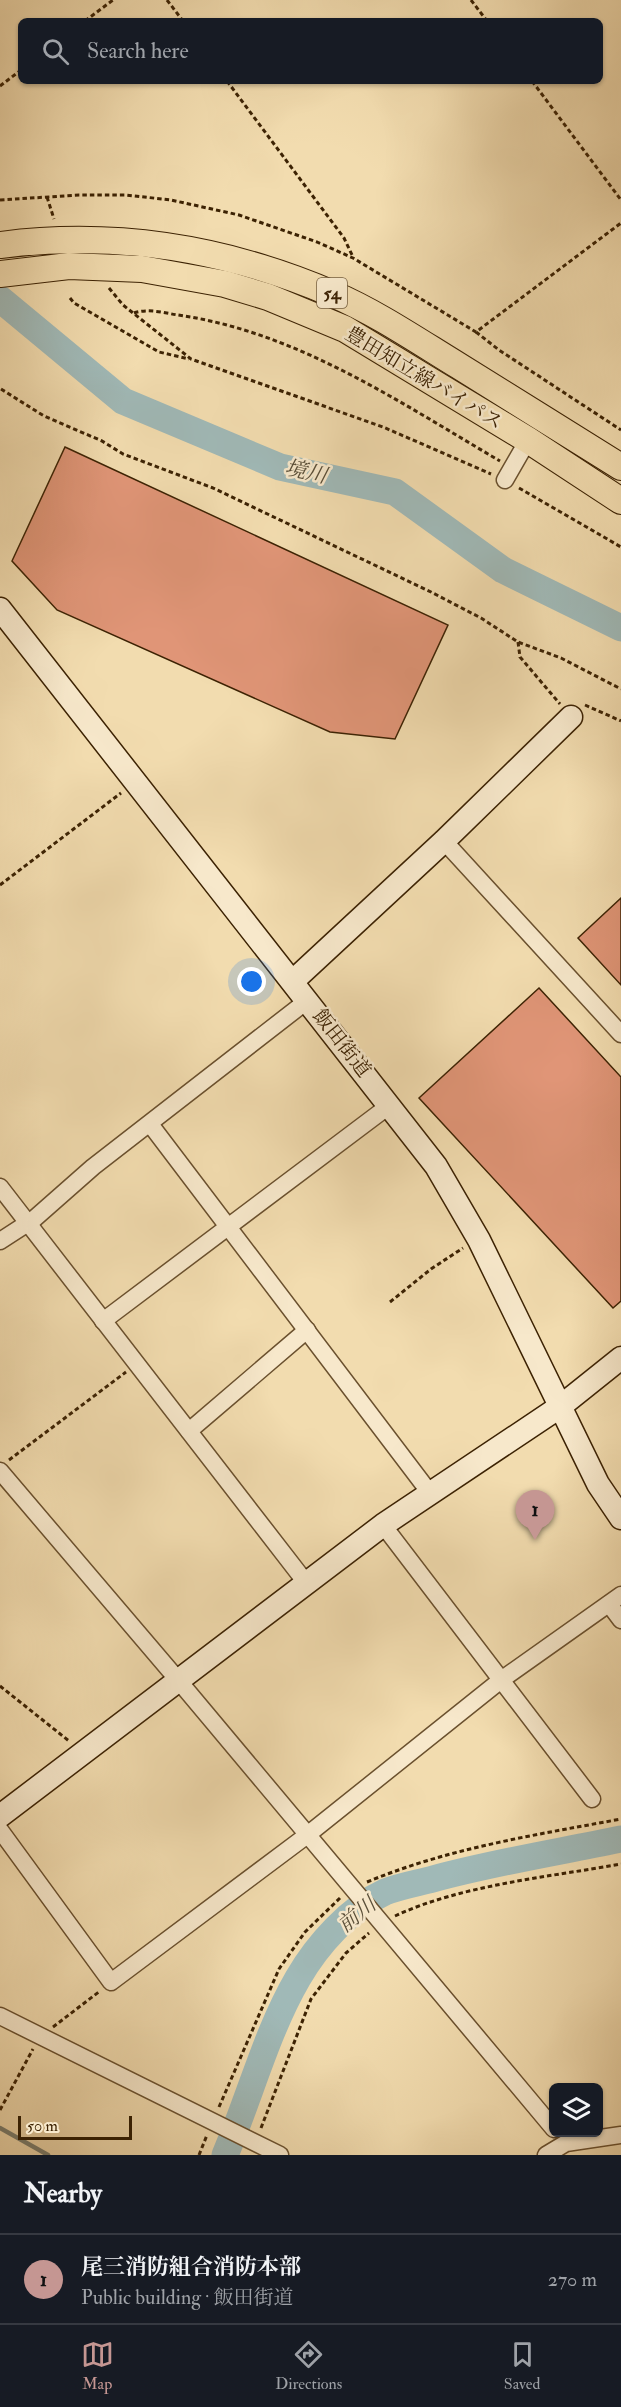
<!DOCTYPE html>
<meta charset="utf-8">
<style>
body{margin:0;font-family:"IM FELL Double Pica","Noto Serif JP",serif;background:#20242c;color:#f1f3f6}
.controls{position:absolute;right:18px;bottom:18px;display:grid;overflow:hidden;border-radius:9px;box-shadow:0 2px 4px #0004}
.controls button{width:54px;height:54px;display:grid;place-items:center;padding:0;border:0;border-bottom:2px solid #363941;background:#171b24;color:#f1f3f6;font:30px sans-serif}
.scale{position:absolute;left:18px;bottom:15px;width:114px;box-sizing:border-box;padding-left:6px;border:3px solid #3c2203;border-top:0;font-size:16px;line-height:21px;white-space:nowrap;color:#3c2203;-webkit-text-stroke:4px #f7e8cb;paint-order:stroke}
.you{position:absolute;left:252px;top:982px;width:21px;height:21px;margin:-15px;border:4px solid #fff;border-radius:50%;background:#1a73e8;box-shadow:0 0 0 9px #1a73e833}
.badge{display:grid;place-items:center;width:39px;height:39px;border-radius:50%;background:#c59692;color:#111;font-size:20px;font-weight:700}
.pin{position:absolute;translate:-50% -50px;filter:drop-shadow(0 2px 3px #0008)}
.pin::after{content:'';position:absolute;top:32px;width:21px;height:18px;background:inherit;clip-path:polygon(0 0,100% 0,50% 100%)}
.list{margin:0;padding:0;list-style:none}
h2{display:flex;justify-content:space-between;align-items:center;height:78px;margin:0;padding:0 24px;font-size:26px}
h2 small{font-size:20px;font-weight:400;color:#9ea1a6}
.list li{display:grid;grid-template-columns:39px 1fr auto;gap:18px;align-items:center;box-sizing:border-box;height:90px;padding:0 24px;border-top:2px solid #363941}
.list b{display:block;font-size:22px;white-space:nowrap}
.list p{margin:0;font-size:20px;white-space:nowrap;color:#9ea1a6}
.list em{font-size:20px;font-style:normal;color:#9ea1a6}
.icon{flex:none;width:33px;height:33px;fill:none;stroke:currentColor;stroke-width:2;stroke-linecap:round;stroke-linejoin:round}
.map{position:relative;flex:none;width:621px;height:2155px;overflow:hidden}
.search{position:absolute;background:#171b24;box-shadow:0 2px 4px #0004;left:18px;right:18px;top:18px;height:66px;display:flex;align-items:center;gap:15px;box-sizing:border-box;padding:0 21px;border-radius:9px;color:#9ea1a6;font-size:22px}
.sheet{height:168px;background:#171b24}
nav{display:flex;justify-content:space-around;align-items:center;box-sizing:border-box;height:84px;border-top:2px solid #363941;background:#171b24;font-size:16px;color:#9ea1a6}
nav a{display:grid;justify-items:center;gap:3px}
nav .on{color:#c59692}
.map>svg:first-child{display:block}
</style>
<div class="map">
<svg width="621" height="2155" viewBox="0 0 621 2155">
<rect width="100%" height="100%" fill="#f2dcaf"/>
<filter id="stains"><feTurbulence type="fractalNoise" baseFrequency=".00333" numOctaves="4"/><feColorMatrix values="0 0 0 0 .2 0 0 0 0 .09 0 0 0 0 .02 0 0 0 .5 -.17"/></filter>
<radialGradient id="worn" r=".72"><stop offset=".6" stop-color="#630" stop-opacity="0"/><stop offset="1" stop-color="#630" stop-opacity=".3"/></radialGradient>
<g fill="none" stroke-linecap="round" stroke-linejoin="round">
<!-- stream -->
<path stroke="#787d6f" stroke-width="4.5" d="M0 2128 48 2155"/>
<!-- river -->
<g stroke="#a0b9b7" stroke-width="27">
<path d="M0 299 123 401 280 467 395 492 503 570 621 628"/>
<path d="M225 2155C250 2097 266 2033 298 1978 317 1945 350 1908 385 1892 400 1886 418 1883 433 1879 495 1862 559 1852 621 1839"/>
</g>
</g>
<!-- building -->
<g fill="#e09577" stroke="#3c2203" stroke-width="1.5">
<path d="M65 447 448 625 395 739 330 732 57 610 12 561Z"/>
<path d="M621 898V985L578 938Z"/>
<path d="M539 988 621 1077V1301L613 1308 419 1098Z"/>
</g>
<g fill="none" stroke-linecap="round" stroke-linejoin="round">
<defs>
<g id="street">
<path d="M505 480 528 440"/>
<path d="M444 841 621 1034"/>
<path d="M150 1124 430 1493"/>
<path d="M0 1187 307 1584"/>
<path d="M0 1241 34 1219 93 1167 308 1000"/>
<path d="M103 1321 390 1105"/>
<path d="M189 1431 307 1330"/>
<path d="M0 1471 178 1680 554 2129"/>
<path d="M383 1525 592 1799"/>
<path d="M609 1604 621 1620"/>
<path d="M0 1830 111 1982 306 1836 501 1680 621 1595"/>
<path d="M0 2016 280 2155"/>
<path d="M546 2155 566 2143 621 2135"/>
</g>
<g id="secondary">
<path d="M0 609 436 1166 479 1240 598 1484 621 1518"/>
<path d="M293 981 444 841 571 717"/>
<path d="M0 1816 383 1525 561 1406 621 1358"/>
</g>
<g id="primary">
<path d="M0 245C116 230 226 248 333 294 377 313 418 341 459 366 513 400 567 433 621 467"/>
<path d="M0 274 69 266 142 269 225 284 268 297 345 329 528 440 621 501"/>
</g>
</defs>
<!-- street casing -->
<use href="#street" stroke="#6a502e" stroke-width="19"/>
<!-- secondary casing -->
<use href="#secondary" stroke="#3c2203" stroke-width="25"/>
<!-- primary casing -->
<use href="#primary" stroke="#3c2203" stroke-width="28"/>
<!-- path -->
<g stroke="#3c2203" stroke-width="3" stroke-dasharray="4.5 3" stroke-linecap="butt">
<path d="M167 0 183 21"/>
<path d="M471 0 487 21"/>
<path d="M85 21 113 0"/>
<path d="M227 81 344 238 353 257"/>
<path d="M532 81 621 200"/>
<path d="M0 86 21 70"/>
<path d="M47 197 54 219"/>
<path d="M0 200 79 195H126L171 200 239 215 317 242 353 258 476 332 621 223"/>
<path d="M109 288 123 305 191 359 383 427 491 474"/>
<path d="M70 298 74 303 159 352 189 359"/>
<path d="M134 313C148 308 164 313 178 315 297 332 399 402 500 461"/>
<path d="M476 332 499 350 621 430"/>
<path d="M1 389 44 416 102 441 123 454 213 488 431 592 481 618 518 642 561 658 621 689"/>
<path d="M519 488 621 547"/>
<path d="M518 642 520 657 560 704"/>
<path d="M585 705 621 721"/>
<path d="M0 885 121 793"/>
<path d="M390 1302 431 1269 463 1248"/>
<path d="M9 1460 126 1372"/>
<path d="M0 1686 69 1741"/>
<path d="M367 1882C449 1848 535 1835 621 1819"/>
<path d="M395 1916C461 1885 549 1877 621 1864"/>
<path d="M53 2027 100 1991"/>
<path d="M219 2107 279 1969 305 1932 341 1897"/>
<path d="M0 2110 33 2049"/>
<path d="M261 2128 311 1999 346 1953 369 1933"/>
<path d="M199 2155 207 2135"/>
</g>
<!-- street -->
<use href="#street" stroke="#f7e8cb" stroke-width="16"/>
<!-- secondary -->
<use href="#secondary" stroke="#f7e8cb" stroke-width="22"/>
<!-- primary -->
<use href="#primary" stroke="#f2dcaf" stroke-width="26"/>
</g>
<g text-anchor="middle" dominant-baseline="central" stroke-width="5" stroke-linejoin="round" paint-order="stroke">
<!-- shield labels -->
<rect fill="#f7e8cb" stroke="#745d3f" stroke-width="1.5" x="317" y="278" width="30" height="30" rx="4.5"/>
<g font-size="18" font-weight="bold" fill="#3c2203">
<text x="332" y="293">54</text>
</g>
<!-- street labels -->
<g font-size="20" fill="#3c2203" stroke="#f7e8cb">
<text transform="translate(424 378) rotate(31)">豊田知立線バイパス</text>
<text transform="translate(342 1043) rotate(52)">飯田街道</text>
</g>
<!-- water labels -->
<g font-size="21" font-style="italic" fill="#5a4f39" stroke="#f7e8cb">
<text transform="translate(306 472) rotate(13)">境川</text>
<text transform="translate(357 1915) rotate(-39)">前川</text>
</g>
</g>
<rect width="100%" height="100%" filter="url(#stains)"/>
<rect width="100%" height="100%" fill="url(#worn)"/>
</svg>
<div class="controls">
<button><svg class="icon" aria-label="layers" viewBox="0 0 24 24"><path d="M12 4l9 5-9 5-9-5zM3 14l9 5 9-5"/></svg></button>
</div>
<div class="scale">50 m</div>
<div class="you"></div>
<div class="pin badge" style="left:535px;top:1540px">1</div>
<div class="search"><svg class="icon" aria-label="search" viewBox="0 0 24 24"><circle cx="10" cy="10" r="6"/><path d="M15 15l6 6"/></svg>Search here</div>
</div>
<section class="sheet">
<h2>Nearby<small></small></h2>
<ul class="list">
<li><span class="badge">1</span><div><b>尾三消防組合消防本部</b><p>Public building · 飯田街道</p></div><em>270 m</em></li>
</ul>
</section>
<nav>
<a class="on"><svg class="icon" aria-label="map" viewBox="0 0 24 24"><path d="M3 6l6-2 6 2 6-2v14l-6 2-6-2-6 2zM9 4v14M15 6v14"/></svg>Map</a>
<a><svg class="icon" aria-label="directions" viewBox="0 0 24 24"><path d="M12 3l9 9-9 9-9-9zM9 14v-3h6M13 9l2 2-2 2"/></svg>Directions</a>
<a><svg class="icon" aria-label="saved" viewBox="0 0 24 24"><path d="M7 4h10v16l-5-4-5 4z"/></svg>Saved</a>
</nav>
